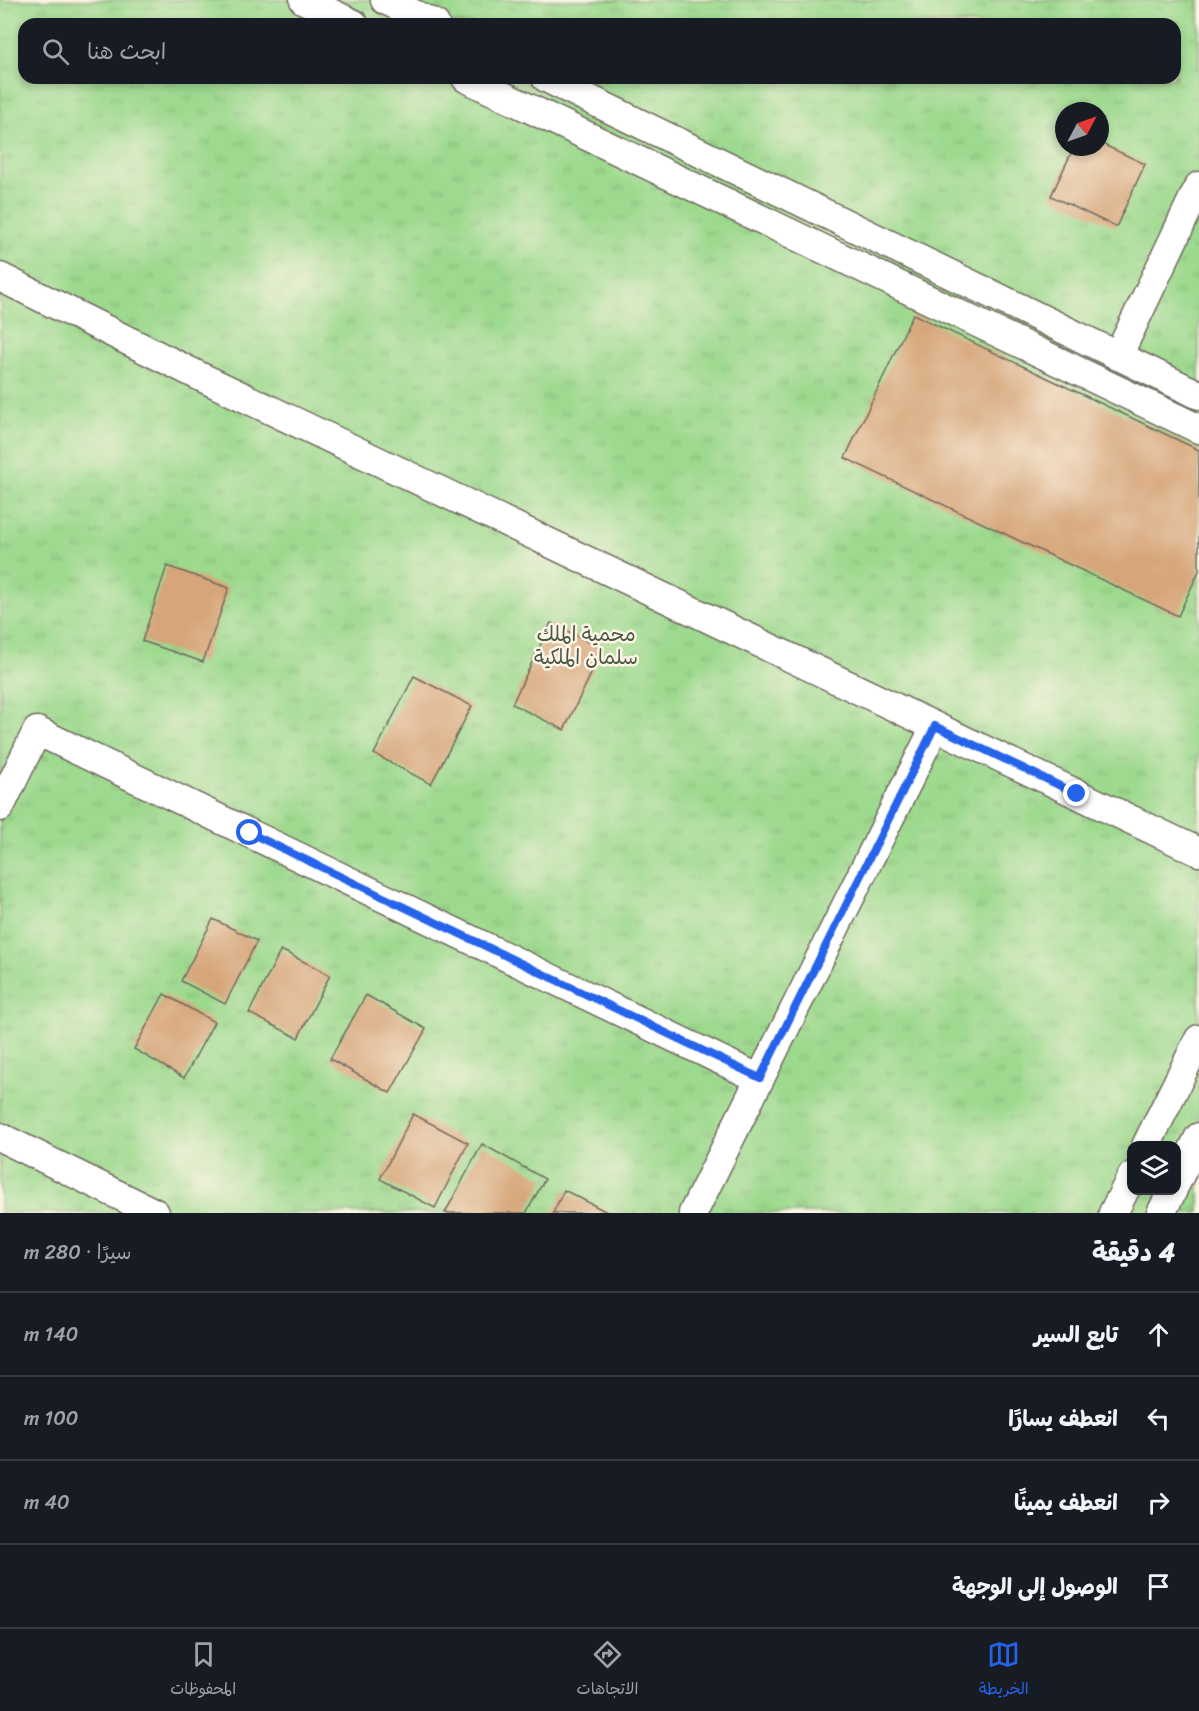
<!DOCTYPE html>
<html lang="ar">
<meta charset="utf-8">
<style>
body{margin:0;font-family:Sriracha,"Playpen Sans Arabic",sans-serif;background:#20242c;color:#f1f3f6;direction:rtl}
.controls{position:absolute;right:18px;bottom:18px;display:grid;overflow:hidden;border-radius:12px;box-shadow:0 3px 9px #0003}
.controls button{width:54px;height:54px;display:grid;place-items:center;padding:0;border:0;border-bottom:2px solid #363941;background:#171b24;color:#f1f3f6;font:30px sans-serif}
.compass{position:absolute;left:1055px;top:102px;width:54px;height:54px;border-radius:50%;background:#171b24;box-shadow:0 3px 9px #0003;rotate:49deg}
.stop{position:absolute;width:18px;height:18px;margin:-14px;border:4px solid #2563eb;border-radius:50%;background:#fff}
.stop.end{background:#2563eb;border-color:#fff;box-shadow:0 2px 6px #0008}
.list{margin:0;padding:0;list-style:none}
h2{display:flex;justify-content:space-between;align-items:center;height:78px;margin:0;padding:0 24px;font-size:26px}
h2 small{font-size:20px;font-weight:400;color:#9ea1a6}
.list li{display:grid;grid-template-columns:39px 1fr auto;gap:18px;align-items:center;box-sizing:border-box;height:84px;padding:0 24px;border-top:2px solid #363941}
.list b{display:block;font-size:22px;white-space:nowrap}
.list em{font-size:20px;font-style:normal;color:#9ea1a6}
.icon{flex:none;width:33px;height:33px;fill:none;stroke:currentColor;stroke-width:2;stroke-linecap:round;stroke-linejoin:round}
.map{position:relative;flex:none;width:1199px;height:1213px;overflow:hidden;direction:ltr}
.search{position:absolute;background:#171b24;box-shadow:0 3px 9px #0003;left:18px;right:18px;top:18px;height:66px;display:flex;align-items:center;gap:15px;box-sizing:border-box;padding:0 21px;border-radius:18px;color:#9ea1a6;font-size:22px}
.sheet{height:414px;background:#171b24}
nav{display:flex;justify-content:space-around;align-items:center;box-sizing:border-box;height:84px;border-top:2px solid #363941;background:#171b24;font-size:16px;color:#9ea1a6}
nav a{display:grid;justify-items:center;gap:3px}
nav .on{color:#2563eb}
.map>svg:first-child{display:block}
</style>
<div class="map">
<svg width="1199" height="1213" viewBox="0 0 1199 1213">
<defs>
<pattern id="park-tufts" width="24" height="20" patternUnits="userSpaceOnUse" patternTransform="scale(1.5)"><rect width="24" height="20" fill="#9dd98e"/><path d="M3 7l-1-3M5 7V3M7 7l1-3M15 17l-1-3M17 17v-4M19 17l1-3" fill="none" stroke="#87ba7b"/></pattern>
</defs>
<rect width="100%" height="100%" fill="#fcf5e5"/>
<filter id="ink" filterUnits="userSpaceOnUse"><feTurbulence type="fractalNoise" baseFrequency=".0167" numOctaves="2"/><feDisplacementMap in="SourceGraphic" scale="12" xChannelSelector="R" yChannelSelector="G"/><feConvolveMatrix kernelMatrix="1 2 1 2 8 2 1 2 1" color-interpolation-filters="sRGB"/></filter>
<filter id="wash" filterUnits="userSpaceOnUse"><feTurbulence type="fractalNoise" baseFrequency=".008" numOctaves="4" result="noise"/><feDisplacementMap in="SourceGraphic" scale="24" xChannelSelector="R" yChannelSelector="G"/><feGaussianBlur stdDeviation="1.35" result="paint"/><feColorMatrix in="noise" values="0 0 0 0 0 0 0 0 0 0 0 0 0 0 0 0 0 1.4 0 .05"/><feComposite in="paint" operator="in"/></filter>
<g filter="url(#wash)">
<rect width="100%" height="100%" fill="#f1dfbe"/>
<!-- park -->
<path fill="url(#park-tufts)" stroke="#64825c" stroke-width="1.5" fill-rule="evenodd" d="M0 0H1199V1213H0ZM24 24H1175V78H24ZM1064 111H1100V147H1064ZM1132 1146H1176V1190H1132Z"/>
<g id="blocks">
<!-- building -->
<g fill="#d6a579">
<path d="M1100 143 1145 164 1116 227 1051 196 1074 147H1100Z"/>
<path d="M913 314 1199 450V571L1178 616 845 458Z"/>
<path d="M167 566 229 588 203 662 142 641Z"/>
<path d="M551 623 603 649 564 730 512 704Z"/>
<path d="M414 676 472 706 431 784 374 754Z"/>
<path d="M213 919 257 941 225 1004 181 981Z"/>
<path d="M281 950 330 975 298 1038 249 1013Z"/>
<path d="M164 994 214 1022 184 1078 134 1049Z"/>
<path d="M366 995 426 1029 390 1093 330 1059Z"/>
<path d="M413 1114 468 1143 435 1208 380 1179Z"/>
<path d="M482 1144 545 1179 526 1213H445Z"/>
<path d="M564 1190 609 1213H553Z"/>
</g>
</g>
</g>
<g filter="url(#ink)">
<use href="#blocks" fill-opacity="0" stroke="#706a5e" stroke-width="1.5"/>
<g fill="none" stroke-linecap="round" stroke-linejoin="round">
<defs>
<g id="minor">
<path d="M304 0 354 24"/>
<path d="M385 0 435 24"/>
<path d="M466 78 1199 429"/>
<path d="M546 78 1199 395"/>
<path d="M0 277 197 375 1199 852"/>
<path d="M1118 356 1199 186"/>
<path d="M0 807 37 731 760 1079"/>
<path d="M0 1137 155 1213"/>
<path d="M1146 1146 1199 1039"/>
<path d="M1176 1183 1199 1137"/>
<path d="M693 1213 935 727"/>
<path d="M1113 1213 1132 1176"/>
<path d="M1161 1213 1173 1190"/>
</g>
</defs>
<!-- minor casing -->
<use href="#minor" stroke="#706a5e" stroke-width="31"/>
<!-- minor -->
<use href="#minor" stroke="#fff" stroke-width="28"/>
</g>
</g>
<g fill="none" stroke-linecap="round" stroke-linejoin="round" filter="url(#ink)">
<!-- route -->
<path stroke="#2563eb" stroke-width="8" d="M250 833 760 1078 935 726 1077 794"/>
</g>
<g text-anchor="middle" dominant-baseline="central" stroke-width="5" stroke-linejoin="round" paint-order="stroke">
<!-- park labels -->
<g font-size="20" fill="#485644" stroke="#fcf5e5">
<text x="586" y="634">محمية الملك<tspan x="586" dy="23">سلمان الملكية</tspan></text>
</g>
</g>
</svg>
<div class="controls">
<button><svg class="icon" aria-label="layers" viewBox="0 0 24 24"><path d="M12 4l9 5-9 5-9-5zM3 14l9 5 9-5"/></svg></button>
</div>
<svg class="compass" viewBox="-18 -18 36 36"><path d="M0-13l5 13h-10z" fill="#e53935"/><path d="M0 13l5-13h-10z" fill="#9ea1a6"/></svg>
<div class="stop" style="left:250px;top:833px"></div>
<div class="stop end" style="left:1077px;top:794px"></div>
<div class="search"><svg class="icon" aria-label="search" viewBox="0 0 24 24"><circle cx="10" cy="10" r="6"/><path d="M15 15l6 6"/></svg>ابحث هنا</div>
</div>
<section class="sheet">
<h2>4 دقيقة<small>سيرًا · 280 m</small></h2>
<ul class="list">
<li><svg class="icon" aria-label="ahead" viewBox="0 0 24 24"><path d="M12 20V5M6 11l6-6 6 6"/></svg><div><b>تابع السير</b></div><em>140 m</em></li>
<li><svg class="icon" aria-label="left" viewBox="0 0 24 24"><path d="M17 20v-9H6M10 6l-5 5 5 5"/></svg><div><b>انعطف يسارًا</b></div><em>100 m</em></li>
<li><svg class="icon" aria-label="right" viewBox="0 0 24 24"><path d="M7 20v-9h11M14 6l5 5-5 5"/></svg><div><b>انعطف يمينًا</b></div><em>40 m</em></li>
<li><svg class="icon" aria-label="arrive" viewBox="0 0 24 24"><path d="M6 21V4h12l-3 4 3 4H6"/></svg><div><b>الوصول إلى الوجهة</b></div></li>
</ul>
</section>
<nav>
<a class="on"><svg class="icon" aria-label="map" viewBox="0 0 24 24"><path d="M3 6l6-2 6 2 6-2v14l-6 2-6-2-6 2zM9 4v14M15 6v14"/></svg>الخريطة</a>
<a><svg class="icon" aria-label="directions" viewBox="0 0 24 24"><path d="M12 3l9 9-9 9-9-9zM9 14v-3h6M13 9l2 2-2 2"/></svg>الاتجاهات</a>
<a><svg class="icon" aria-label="saved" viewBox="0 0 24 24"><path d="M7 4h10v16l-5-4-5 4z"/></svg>المحفوظات</a>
</nav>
